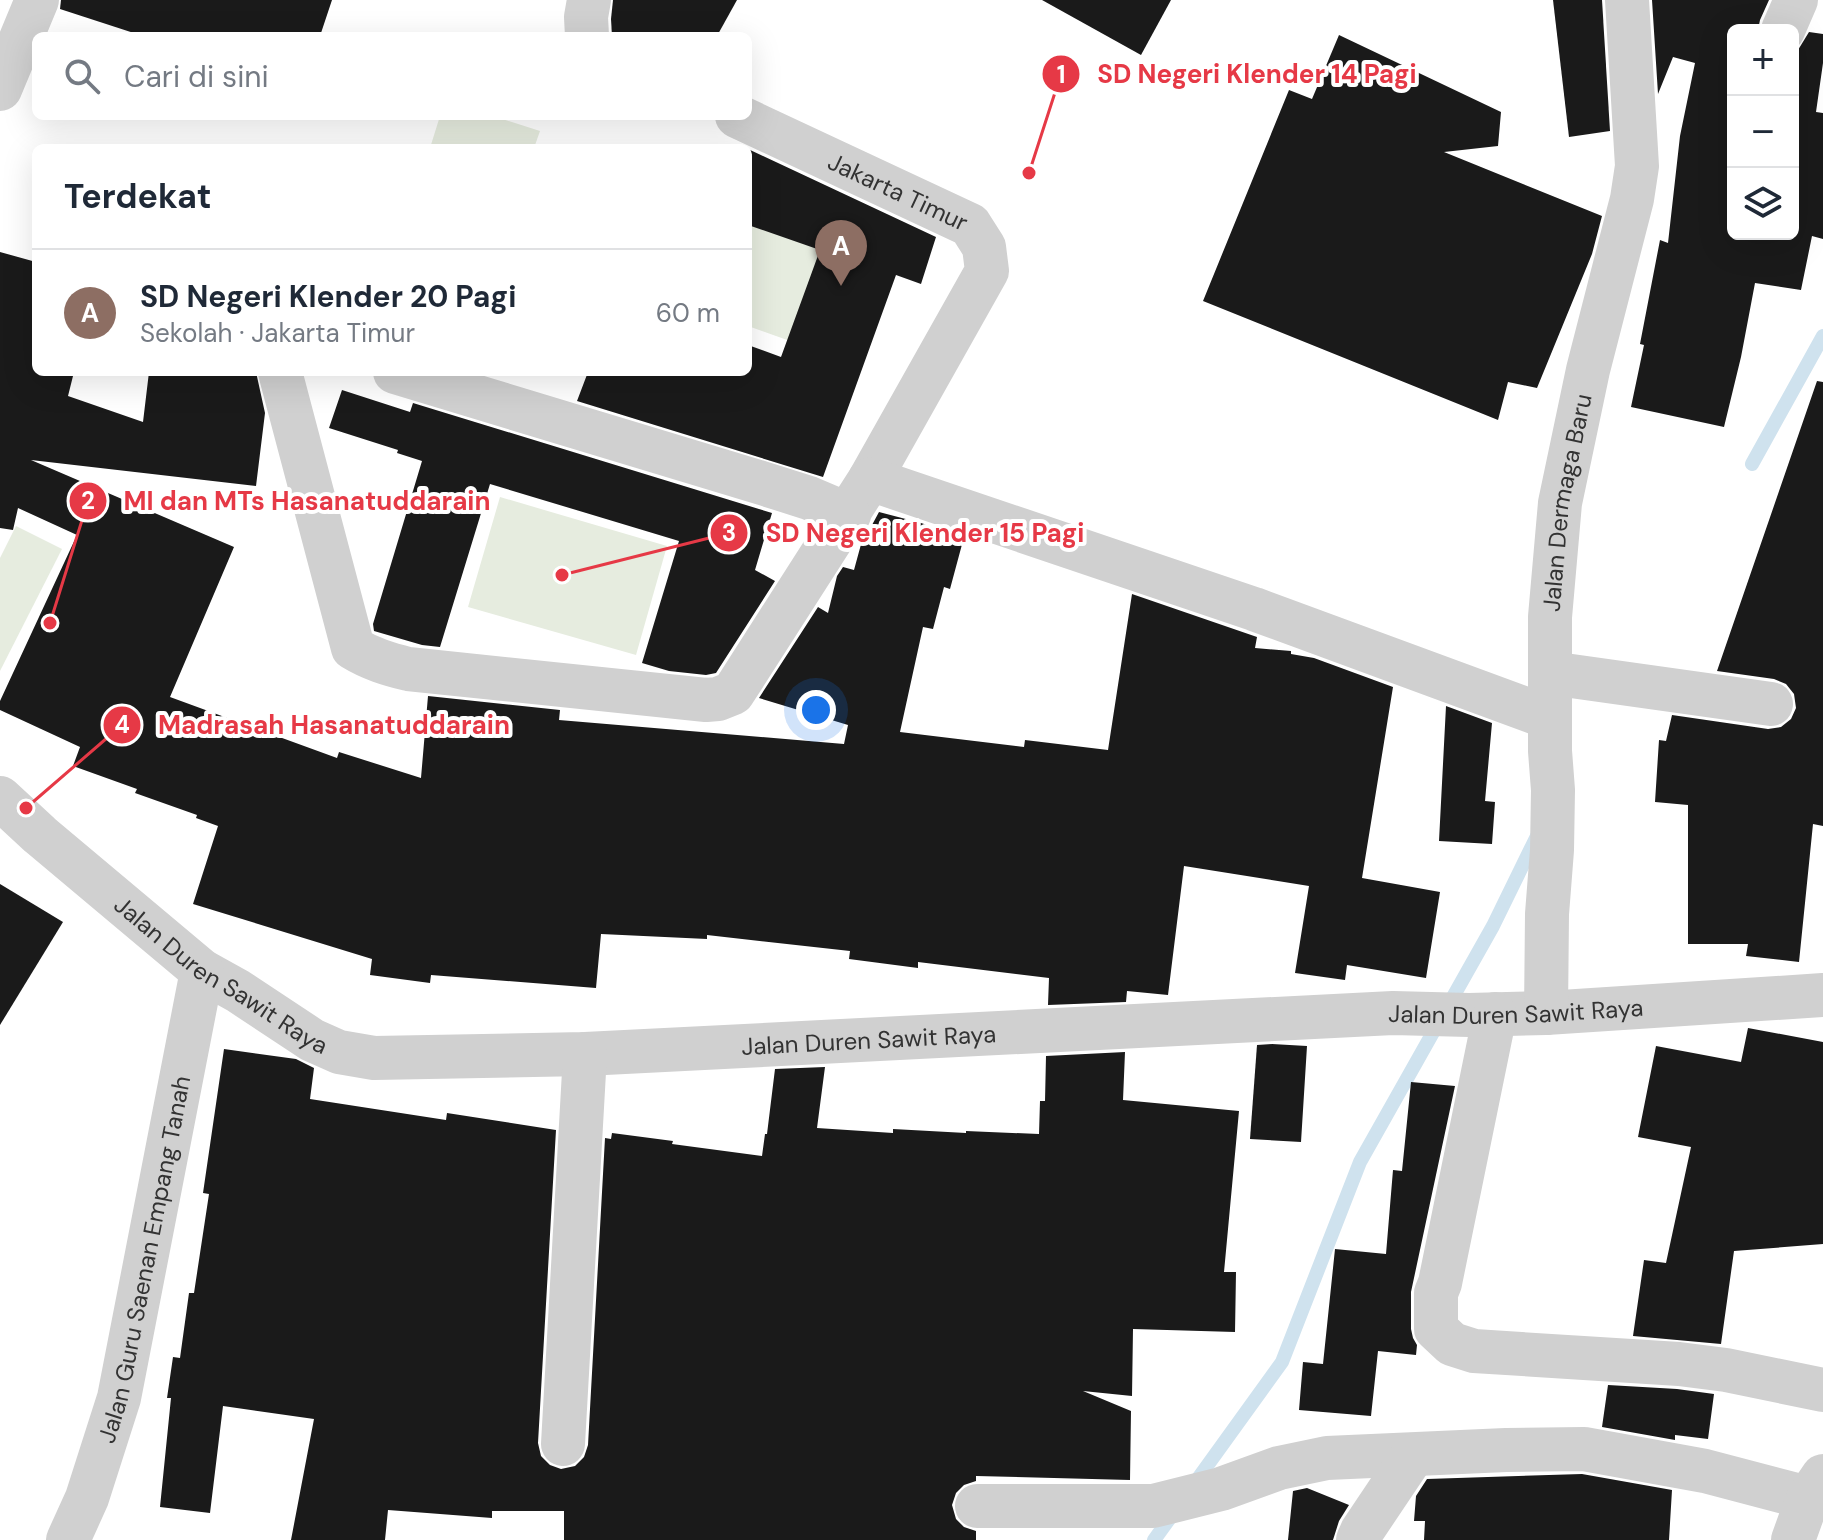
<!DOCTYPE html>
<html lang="id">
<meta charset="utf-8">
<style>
body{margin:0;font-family:"DM Sans",sans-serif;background:#f6f6f7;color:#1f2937}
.controls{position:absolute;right:24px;top:24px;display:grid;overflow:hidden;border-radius:12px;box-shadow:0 8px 32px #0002}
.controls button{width:72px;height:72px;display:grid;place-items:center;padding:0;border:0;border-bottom:2px solid #e0e1e3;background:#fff;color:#1f2937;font:40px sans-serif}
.you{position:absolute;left:816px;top:710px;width:28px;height:28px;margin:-20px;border:6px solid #fff;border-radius:50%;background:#1a73e8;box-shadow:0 0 0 12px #1a73e833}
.badge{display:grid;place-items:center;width:52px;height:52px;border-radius:50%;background:#e63946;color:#fff;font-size:26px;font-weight:700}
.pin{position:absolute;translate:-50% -66px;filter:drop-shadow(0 2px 4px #0008)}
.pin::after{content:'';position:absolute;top:42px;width:28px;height:24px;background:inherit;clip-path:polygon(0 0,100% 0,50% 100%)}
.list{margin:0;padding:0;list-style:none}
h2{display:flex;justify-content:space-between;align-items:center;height:104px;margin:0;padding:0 32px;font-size:34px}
h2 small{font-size:26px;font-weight:400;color:#747a83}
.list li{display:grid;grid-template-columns:52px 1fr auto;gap:24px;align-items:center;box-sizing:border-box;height:128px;padding:0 32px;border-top:2px solid #e0e1e3}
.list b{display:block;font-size:30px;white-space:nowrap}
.list p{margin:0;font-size:26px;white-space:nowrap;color:#747a83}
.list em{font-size:26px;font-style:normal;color:#747a83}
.icon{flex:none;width:44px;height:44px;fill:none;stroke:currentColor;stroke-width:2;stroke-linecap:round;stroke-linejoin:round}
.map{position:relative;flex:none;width:1823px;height:1540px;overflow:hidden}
.search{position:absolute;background:#fff;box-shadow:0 8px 32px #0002;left:32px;top:32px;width:720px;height:88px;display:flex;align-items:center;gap:20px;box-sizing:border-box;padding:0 28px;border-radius:12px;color:#747a83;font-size:30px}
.panel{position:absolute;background:#fff;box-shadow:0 8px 32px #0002;left:32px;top:144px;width:720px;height:232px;border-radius:12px}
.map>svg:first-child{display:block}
</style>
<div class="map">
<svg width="1823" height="1540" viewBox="0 0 1823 1540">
<rect width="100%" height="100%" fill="#fff"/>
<!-- green -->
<g fill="#e6ecdf">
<path d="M440 116H493L540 131 534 148H430Z"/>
<path d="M748 215 825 243 790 341 748 326Z"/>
<path d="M500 497 667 546 636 655 468 607Z"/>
<path d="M16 526 62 549 0 671V558Z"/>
</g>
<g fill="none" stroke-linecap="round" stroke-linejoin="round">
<!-- stream -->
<g stroke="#cfe2ee" stroke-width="14">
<path d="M1752 464 1823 336"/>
<path d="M1194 1484 1282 1362 1360 1162 1493 926 1538 834"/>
<path d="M1154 1540 1175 1511"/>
</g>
</g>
<!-- building -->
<g fill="#1a1a1a">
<path d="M61 0H332L320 36H143L60 9Z"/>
<path d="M613 0H737L717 36H612L611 19Z"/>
<path d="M1042 0H1171L1141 55Z"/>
<path d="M1553 0H1602L1610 131 1569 137Z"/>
<path d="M1652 0H1769L1760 20 1758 30H1733V234H1793V52L1798 50 1809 32 1823 34V63L1816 112 1823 113V239L1812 236 1801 290 1755 283 1741 357 1724 427 1631 407 1644 345 1640 344 1660 240 1668 243 1680 136 1695 63 1673 57 1658 94Z"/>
<path d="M1339 35 1501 112 1498 146 1444 152 1602 216 1592 254 1537 388 1508 382 1498 420 1203 301 1289 90 1312 99Z"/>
<path d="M748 149 936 237 921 284 896 275 823 477 577 401 588 372H748V345L781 357 820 250 748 225Z"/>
<path d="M0 252 36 262V372H74L68 396 143 422 149 372H256L265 413 256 486 31 460 234 547 170 697 337 758 339 752 421 778 428 696 560 710 559 720 844 744 848 725 759 698 818 607 828 613 837 576 843 567 854 570 863 537 872 525 879 512 921 523 964 537 950 589 944 587 933 629 923 627 900 732 1024 747 1025 740 1108 750 1132 594 1257 637 1255 648 1291 651V654L1314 658 1393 687 1362 878 1440 892 1426 978 1347 965 1345 980 1295 973 1309 886 1184 866 1168 995 1127 991 1126 1002 1048 1005 1049 978 918 962V968L849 959 850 951 707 935V939L601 934 596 988 431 975 430 983 370 975 372 959 193 904 218 826 196 818 197 815 135 793 137 789 73 766 80 747 0 710V701L77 535 18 508 13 530 0 528Z"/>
<path d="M1817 381 1823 382V826L1813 824 1799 962 1746 956 1748 944H1688V805L1655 802 1659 740 1666 741 1672 715 1768 729 1781 727 1791 719 1796 708 1794 694 1786 684 1774 679 1717 671Z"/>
<path d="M342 390 410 412 413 403 772 513 755 570 775 581 716 673 706 675 669 671 642 663 679 541 490 484 440 647 422 645 374 631 373 624 422 461 397 453 398 450 329 428Z"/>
<path d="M1446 706 1492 723 1485 801 1495 802 1492 844 1439 841Z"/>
<path d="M0 884 63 922 0 1025Z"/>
<path d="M1748 1028 1823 1042V1244L1734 1251 1721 1344 1633 1336 1644 1260 1666 1263 1691 1147 1638 1137 1656 1046 1741 1062Z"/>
<path d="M1272 1044 1307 1046 1301 1142 1250 1139 1257 1045Z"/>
<path d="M224 1049 296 1059 314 1068 310 1099 446 1120 447 1113 556 1130 538 1443 541 1456 550 1465 561 1469 575 1466 584 1457 588 1445 605 1138 611 1139 612 1133 673 1141 672 1144 762 1156 765 1134H767L775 1069 825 1067 817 1128 893 1133V1129L966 1133V1131L1039 1134 1040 1101H1045L1046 1056 1125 1052 1123 1100 1239 1111 1224 1272H1236L1235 1332 1133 1329 1132 1396 1083 1391 1131 1411 1130 1480 976 1476V1481L964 1485 956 1493 952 1505 956 1519 964 1527 976 1531V1540H564V1511H492V1518L388 1510 385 1540H291L314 1419 223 1406 210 1513 160 1507 171 1398H167L173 1357 180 1358 189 1293H194L209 1194 203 1193Z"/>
<path d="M1411 1082 1455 1086 1411 1292V1329L1413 1338 1417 1345 1416 1355 1378 1351 1371 1416 1299 1410 1303 1362 1323 1364 1335 1249 1386 1254 1393 1170 1402 1171Z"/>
<path d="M1608 1385 1677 1389 1714 1394 1708 1439 1675 1435V1440L1602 1427Z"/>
<path d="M1582 1474 1672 1490 1669 1540H1424L1425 1521H1414L1416 1496 1427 1479Z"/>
<path d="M1307 1488 1349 1505 1339 1521 1333 1540H1288L1293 1491Z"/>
</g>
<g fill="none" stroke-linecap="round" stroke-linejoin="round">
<!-- minor -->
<g stroke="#d0d0d0" stroke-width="44">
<path d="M1783 30 1796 0"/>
<path d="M587 36 586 17 589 0"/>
<path d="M0 89 37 0"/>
<path id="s1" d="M737 116 970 225 984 247 987 271 870 479"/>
<path d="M280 372 353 648C371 659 388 664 408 669L706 700 718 699 733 693 870 479 1254 609 1550 718"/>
<path d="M395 372 765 484 809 498 849 515"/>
<path d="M1550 673 1771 704"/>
<path id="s2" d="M0 798 40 835 202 971 238 991 312 1040 339 1052 374 1058 585 1054 1393 1013 1469 1015 1546 1013 1823 995"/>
<path id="s3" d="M1546 1013 1547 914 1552 850 1553 790 1550 751V617L1560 503 1588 370 1632 199 1637 166 1627 0"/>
<path d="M1495 1014 1440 1283 1436 1293V1329L1452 1344 1474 1351 1679 1364 1726 1370 1823 1390"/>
<path d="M563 1444 585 1054"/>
<path d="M977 1506H1153L1221 1489 1279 1468 1327 1458 1506 1450 1584 1449 1705 1471 1808 1498"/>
<path id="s4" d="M68 1540 87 1498 119 1398 202 971"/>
<path d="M1358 1540 1362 1531 1413 1455"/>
<path d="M1793 1540 1808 1498 1823 1476"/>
</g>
</g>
<g text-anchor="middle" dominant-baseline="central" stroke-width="8" stroke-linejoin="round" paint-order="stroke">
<!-- street labels -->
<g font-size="24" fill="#333" stroke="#fff">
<text stroke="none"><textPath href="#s1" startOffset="178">Jakarta Timur</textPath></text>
<text stroke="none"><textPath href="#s3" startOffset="512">Jalan Dermaga Baru</textPath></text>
<text stroke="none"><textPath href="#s2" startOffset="284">Jalan Duren Sawit Raya</textPath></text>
<text stroke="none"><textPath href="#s2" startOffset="1604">Jalan Duren Sawit Raya</textPath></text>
<text stroke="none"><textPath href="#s2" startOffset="956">Jalan Duren Sawit Raya</textPath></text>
<text stroke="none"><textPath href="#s4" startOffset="292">Jalan Guru Saenan Empang Tanah</textPath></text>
</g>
</g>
<!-- callouts -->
<path fill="none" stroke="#e63946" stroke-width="3" d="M1029 173L1061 74M50 623L88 501M562 575L729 533M26 808L122 725"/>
<g fill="#e63946" stroke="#fff" stroke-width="3">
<circle cx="1029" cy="173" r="8"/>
<circle cx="50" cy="623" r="8"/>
<circle cx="562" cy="575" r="8"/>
<circle cx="26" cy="808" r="8"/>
<circle cx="1061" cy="74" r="20"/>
<circle cx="88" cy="501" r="20"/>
<circle cx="729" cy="533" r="20"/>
<circle cx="122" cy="725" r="20"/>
</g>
<g font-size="24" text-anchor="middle" font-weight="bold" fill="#fff">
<text x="1061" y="83">1</text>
<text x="88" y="509">2</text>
<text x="729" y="541">3</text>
<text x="122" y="733">4</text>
</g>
<g font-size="26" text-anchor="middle" font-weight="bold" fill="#e63946" stroke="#fff" stroke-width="8" stroke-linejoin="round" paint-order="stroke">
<text x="1257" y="83">SD Negeri Klender 14 Pagi</text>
<text x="307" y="510">MI dan MTs Hasanatuddarain</text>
<text x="925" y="542">SD Negeri Klender 15 Pagi</text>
<text x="334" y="734">Madrasah Hasanatuddarain</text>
</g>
</svg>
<div class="controls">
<button>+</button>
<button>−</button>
<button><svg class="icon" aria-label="layers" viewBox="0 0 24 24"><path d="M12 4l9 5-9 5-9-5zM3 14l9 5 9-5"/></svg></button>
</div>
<div class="you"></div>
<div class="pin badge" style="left:841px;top:286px;background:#8d6e63">A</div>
<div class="search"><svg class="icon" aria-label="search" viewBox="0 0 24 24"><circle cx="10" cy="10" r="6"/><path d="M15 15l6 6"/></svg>Cari di sini</div>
<section class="panel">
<h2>Terdekat<small></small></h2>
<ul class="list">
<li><span class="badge" style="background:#8d6e63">A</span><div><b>SD Negeri Klender 20 Pagi</b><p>Sekolah · Jakarta Timur</p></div><em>60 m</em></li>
</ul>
</section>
</div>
